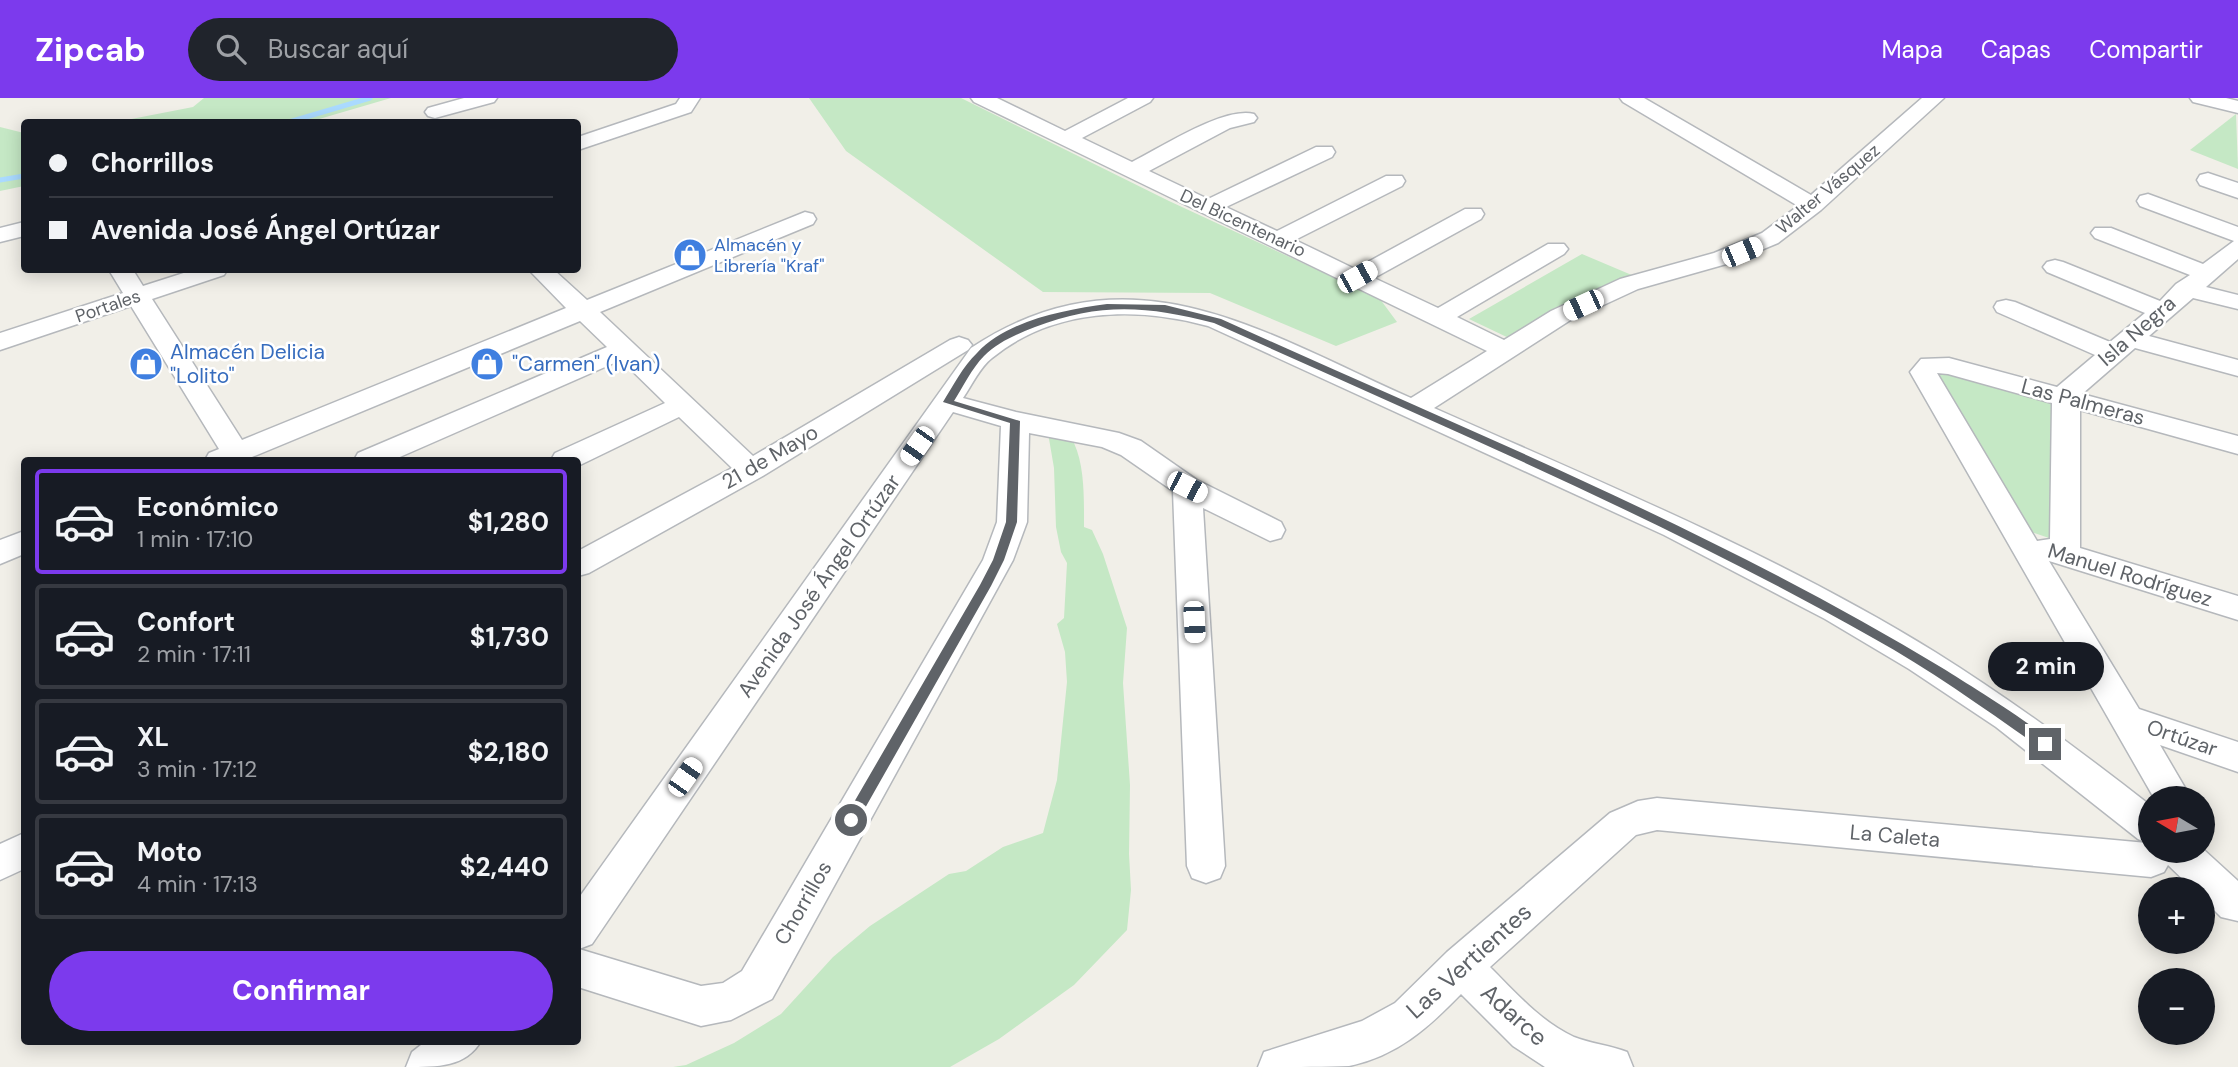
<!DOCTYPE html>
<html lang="es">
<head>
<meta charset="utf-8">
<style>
	:root { --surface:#171b24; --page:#20242c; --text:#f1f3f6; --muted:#9ea1a6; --line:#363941; --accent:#7c3aed }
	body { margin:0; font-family:"DM Sans",sans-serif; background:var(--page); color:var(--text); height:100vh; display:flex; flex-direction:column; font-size:26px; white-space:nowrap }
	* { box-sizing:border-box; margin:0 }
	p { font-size:23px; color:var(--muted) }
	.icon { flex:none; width:38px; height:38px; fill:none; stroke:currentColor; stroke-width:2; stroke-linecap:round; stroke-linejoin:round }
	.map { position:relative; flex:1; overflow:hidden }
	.panel { position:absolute; left:21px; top:359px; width:560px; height:588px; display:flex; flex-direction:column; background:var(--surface); border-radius:7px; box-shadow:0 4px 18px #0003 }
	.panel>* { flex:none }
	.top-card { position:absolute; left:21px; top:21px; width:560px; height:154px; border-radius:7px; box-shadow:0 4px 18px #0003; display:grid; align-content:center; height:154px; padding:0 28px; background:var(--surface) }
	.needle { width:46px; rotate:280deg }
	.tools { position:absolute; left:2138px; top:688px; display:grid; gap:14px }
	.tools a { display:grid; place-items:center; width:77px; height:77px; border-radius:50%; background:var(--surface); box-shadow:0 4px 18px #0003; font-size:35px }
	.end { position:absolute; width:32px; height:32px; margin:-16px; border:9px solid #5f6368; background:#fff; box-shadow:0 0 0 4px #fff }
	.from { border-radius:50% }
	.bubble { position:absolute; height:49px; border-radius:24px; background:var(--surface); box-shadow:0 4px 18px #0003; font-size:23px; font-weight:700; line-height:49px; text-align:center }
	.car { position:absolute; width:21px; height:42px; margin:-21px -10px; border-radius:9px; box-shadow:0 0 5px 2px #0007; background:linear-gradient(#fff 24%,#345 0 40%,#fff 0 76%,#345 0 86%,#fff 0) }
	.top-card b { display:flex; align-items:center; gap:24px; height:66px; font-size:26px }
	.top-card b+b { border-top:2px solid var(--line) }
	.top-card i { width:18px; height:18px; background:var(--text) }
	ul { padding:12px 0 0; list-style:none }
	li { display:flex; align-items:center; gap:21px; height:105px; margin:0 14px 10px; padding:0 14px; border:4px solid var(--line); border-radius:7px }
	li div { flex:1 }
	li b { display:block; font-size:26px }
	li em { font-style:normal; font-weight:700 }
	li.on { border-color:var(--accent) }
	li>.icon { width:63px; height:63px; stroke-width:1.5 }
	.primary-button { display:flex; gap:14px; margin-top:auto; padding:14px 28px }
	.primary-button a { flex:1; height:80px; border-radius:42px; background:var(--accent); color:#fff; font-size:28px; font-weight:700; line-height:80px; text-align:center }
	header { display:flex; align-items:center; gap:42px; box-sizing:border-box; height:98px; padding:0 35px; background:var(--accent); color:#fff }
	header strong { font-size:33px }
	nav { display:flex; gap:38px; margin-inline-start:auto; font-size:24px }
	.search { width:490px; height:63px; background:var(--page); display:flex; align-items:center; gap:18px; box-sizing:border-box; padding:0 24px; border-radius:38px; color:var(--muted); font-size:26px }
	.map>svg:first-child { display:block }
	.green { fill:#c5e8c5 }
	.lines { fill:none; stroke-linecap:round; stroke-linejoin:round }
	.stream { stroke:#aadaff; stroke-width:5 }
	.minor-casing { stroke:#b5b8bc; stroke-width:3 }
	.minor { fill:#fff; fill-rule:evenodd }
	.route { fill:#5f6368 }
	.labels { text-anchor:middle; stroke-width:5; stroke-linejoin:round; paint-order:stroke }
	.far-street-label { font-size:18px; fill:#5f6368; stroke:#fff }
	.far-shop-label { font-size:18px; fill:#366cbe; stroke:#fff; text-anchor:start }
	.street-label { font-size:21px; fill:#5f6368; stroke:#fff }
	.shop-label { font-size:21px; fill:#366cbe; stroke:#fff; text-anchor:start }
	.near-street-label { font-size:24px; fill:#5f6368; stroke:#fff }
</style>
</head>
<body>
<header>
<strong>Zipcab</strong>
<div class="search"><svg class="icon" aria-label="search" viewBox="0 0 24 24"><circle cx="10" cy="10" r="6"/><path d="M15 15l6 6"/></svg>Buscar aquí</div>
<nav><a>Mapa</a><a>Capas</a><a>Compartir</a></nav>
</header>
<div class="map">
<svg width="2238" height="969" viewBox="0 0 2238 969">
	<rect width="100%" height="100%" fill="#f1efe8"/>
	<g class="green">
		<path d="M 204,0 L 391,0 L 309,24 L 116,24 L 193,9 Z"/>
		<path d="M 809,0 L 961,0 L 1169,103 L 1380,201 L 1397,224 L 1336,248 L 1210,195 L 1043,194 L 846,53 Z"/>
		<path d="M 2236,16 L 2238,71 L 2190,52 Z"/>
		<path d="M 0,29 L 24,35 L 24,88 L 0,93 Z"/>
		<path d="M 1582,156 L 1634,178 L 1569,203 L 1513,242 L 1469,221 Z"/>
		<path d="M 1944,273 L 2060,304 L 2058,443 L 2028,433 L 1937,279 Z"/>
		<path d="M 1048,335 L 1074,345 C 1085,369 1084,402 1084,429 L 1092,432 L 1103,456 L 1127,530 L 1123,585 L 1130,687 L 1129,756 L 1131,792 L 1127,832 L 1074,887 L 999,941 L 950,969 L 673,969 L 686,967 L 734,945 L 781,916 L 833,859 L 870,828 L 949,776 L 966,773 L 1003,749 L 1043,735 L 1057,682 L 1067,584 L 1065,554 L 1057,526 L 1064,520 L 1067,465 L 1061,454 L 1056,429 L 1054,370 Z"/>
	</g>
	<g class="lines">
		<g class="stream">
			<path d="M 289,24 L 370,0"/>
			<path d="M 0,82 L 24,78"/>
		</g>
		<defs>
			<g id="minor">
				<path d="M 464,0 L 497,0 L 494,4 L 435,20 L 428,18 L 425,14 L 428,10 Z"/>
				<path d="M 680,0 L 700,0 L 691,14 L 578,52 L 578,39 L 676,6 Z"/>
				<path d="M 971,0 L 997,0 L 1065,33 L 1128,0 L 1153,0 L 1150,4 L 1082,40 L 1132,64 C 1160,50 1224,8 1254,16 L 1257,20 L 1254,24 L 1230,30 L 1149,73 L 1208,101 L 1316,49 L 1332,49 L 1335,54 L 1332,59 L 1226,109 L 1277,133 L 1386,78 L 1402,78 L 1405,83 L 1402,88 L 1295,142 L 1355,171 L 1465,111 L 1481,111 L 1484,116 L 1481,121 L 1374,180 L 1438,210 L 1548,146 L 1564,146 L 1568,151 L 1564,156 L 1457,219 L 1504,242 L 1551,213 L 1620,181 L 1714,155 L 1762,135 L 1798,108 L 1623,4 L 1620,0 L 1644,0 L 1811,97 L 1922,0 L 1944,0 L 1821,112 L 1778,145 L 1730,165 L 1638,191 L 1569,223 L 1434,310 C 1602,385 1778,457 1935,554 C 2010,601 2081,653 2151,708 L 2151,752 L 2203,751 L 2238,783 L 2238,823 L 2221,819 L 2203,801 L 2203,791 L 2193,791 L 2168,767 L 2164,774 L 2151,779 L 1657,732 L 1636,737 L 1490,869 C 1515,894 1541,924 1574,939 C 1591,946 1610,947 1627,954 L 1633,969 L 1545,969 L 1513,948 L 1461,896 C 1428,930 1397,958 1349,968 C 1325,969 1283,969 1258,969 L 1264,954 L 1362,923 L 1395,905 L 1447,854 L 1610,715 L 1638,703 L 1657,700 L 2147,745 L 2138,741 L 1996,629 L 1909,571 L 1825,521 L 1664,437 L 1208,228 C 1135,208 1053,210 992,260 C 980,269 972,287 963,300 L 1016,314 L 1119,335 L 1141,343 L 1197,382 L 1281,424 L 1285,432 L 1281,440 L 1270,443 L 1203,410 L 1225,768 L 1220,780 L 1206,785 L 1192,780 L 1187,768 L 1173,393 L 1121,357 L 1102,349 L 1029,335 L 1027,424 L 1013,462 L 772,901 L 731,922 L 701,928 L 578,889 L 578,801 L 971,250 C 1130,145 1260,233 1411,300 L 1487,253 L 974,4 ZM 953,314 L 1001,328 L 997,424 L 983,462 L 742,873 L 723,885 L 701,888 L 579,851 L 592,846 Z"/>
				<path d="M 2190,0 L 2226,0 L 2238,3 L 2238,15 L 2193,4 Z"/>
				<path d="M 2208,75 L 2238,85 L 2238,100 L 2200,87 L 2197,82 L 2200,77 Z"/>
				<path d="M 2148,96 L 2238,129 L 2238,161 L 2206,189 L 2238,197 L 2238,211 L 2193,200 L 2149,238 L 2238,262 L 2238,278 L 2135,250 L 2082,296 L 2238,338 L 2238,356 L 2080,312 L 2080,450 L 2238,498 L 2238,522 L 2049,463 L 2139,611 L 2238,644 L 2238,674 L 2160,647 L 2191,700 L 2154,700 L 1910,274 L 1921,261 L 1949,260 L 2057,289 L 2095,257 L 1997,214 L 1994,209 L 1997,204 L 2006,202 L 2015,204 L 2110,244 L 2145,215 L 2047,174 L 2043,169 L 2047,164 L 2055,162 L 2063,164 L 2160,203 L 2176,186 L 2190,177 L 2095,140 L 2091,135 L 2095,130 L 2111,130 L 2203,166 L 2234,143 L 2140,108 L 2137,103 L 2140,98 ZM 1937,275 L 1948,276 L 2052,305 L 2050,441 L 2037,443 Z"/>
				<path d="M 805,114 L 813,116 L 816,121 L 813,126 L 600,214 L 753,358 L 950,242 L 959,239 L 968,242 L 972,247 L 968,252 L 761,379 L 589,475 L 578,478 L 578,453 L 732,370 L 679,319 L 578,368 L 578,362 L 551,362 L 555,355 L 665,305 L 621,262 L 393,362 L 354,362 L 358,355 L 607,249 L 580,223 L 252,359 L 254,362 L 205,362 L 209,355 L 219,351 L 131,208 L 0,252 L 0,235 L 123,195 L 109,172 L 133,172 L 143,188 L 193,172 L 227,172 L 224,177 L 152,201 L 242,342 L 566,210 L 529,172 L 554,172 L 587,202 Z"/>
				<path d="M 24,124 L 24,138 L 0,144 L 0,130 Z"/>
				<path d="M 24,433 L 24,456 L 0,466 L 0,442 Z"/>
				<path d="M 24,735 L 24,771 L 0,782 L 0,746 Z"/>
				<path d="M 426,943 L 481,943 C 466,969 438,969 406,969 L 412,954 Z"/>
			</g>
		</defs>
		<use href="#minor" class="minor-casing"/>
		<use href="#minor" class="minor"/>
	</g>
	<path class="route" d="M 1107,206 L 1165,207 L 1221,221 C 1464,331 1715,432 1944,571 C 1964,584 2041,630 2052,646 L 2045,652 L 2041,650 C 1986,612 1931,572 1873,540 C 1661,420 1435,325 1214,225 C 1148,208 1100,204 1035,229 C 1017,236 998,244 984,258 C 972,270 963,289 954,303 L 1020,323 L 1017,424 L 1004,462 L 991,488 L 856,726 L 846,726 L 846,718 L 980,487 L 993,462 L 1006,424 L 1010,325 L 943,304 C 953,288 963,268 977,255 C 1008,222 1064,212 1107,206 Z"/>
	<defs>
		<symbol id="shop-disc" viewBox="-11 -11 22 22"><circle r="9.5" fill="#3f7fe0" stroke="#fff"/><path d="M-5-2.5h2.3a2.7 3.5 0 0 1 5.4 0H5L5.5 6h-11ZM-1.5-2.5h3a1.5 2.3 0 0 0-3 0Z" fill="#fff"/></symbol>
	</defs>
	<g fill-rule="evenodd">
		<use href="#shop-disc" x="671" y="138" width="38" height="38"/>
		<use href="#shop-disc" x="127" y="247" width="38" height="38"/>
		<use href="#shop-disc" x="468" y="247" width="38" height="38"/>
	</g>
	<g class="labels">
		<g class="far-street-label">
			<text transform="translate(1828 91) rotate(-40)" y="6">Walter Vásquez</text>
			<text transform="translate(1243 125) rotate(25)" y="6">Del Bicentenario</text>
			<text transform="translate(108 208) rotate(-19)" y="6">Portales</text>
		</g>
		<g class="far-shop-label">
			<text x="714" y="153">Almacén y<tspan x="714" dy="21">Librería "Kraf"</tspan></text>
		</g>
		<g class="street-label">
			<text transform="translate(2137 233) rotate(-41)" y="7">Isla Negra</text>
			<text transform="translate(2083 304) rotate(15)" y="7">Las Palmeras</text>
			<text transform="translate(770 359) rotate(-30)" y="7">21 de Mayo</text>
			<text transform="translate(2130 477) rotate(17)" y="7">Manuel Rodríguez</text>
			<text transform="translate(819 488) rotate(-55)" y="7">Avenida José Ángel Ortúzar</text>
			<text transform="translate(2182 640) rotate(19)" y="7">Ortúzar</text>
			<text transform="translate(1895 738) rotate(5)" y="7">La Caleta</text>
			<text transform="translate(803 805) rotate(-60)" y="7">Chorrillos</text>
		</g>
		<g class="shop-label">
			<text x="170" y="261">Almacén Delicia<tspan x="170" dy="24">"Lolito"</tspan></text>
			<text x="512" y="273">"Carmen" (Ivan)</text>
		</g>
		<g class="near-street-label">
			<text transform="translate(1469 863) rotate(-42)" y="8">Las Vertientes</text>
			<text transform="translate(1514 917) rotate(42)" y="8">Adarce</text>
		</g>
	</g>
</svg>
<div class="tools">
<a><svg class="needle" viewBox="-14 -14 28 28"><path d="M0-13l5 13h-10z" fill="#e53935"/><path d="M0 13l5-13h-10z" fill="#9ea1a6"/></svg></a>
<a>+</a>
<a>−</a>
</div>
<i class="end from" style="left:851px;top:722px"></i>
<i class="end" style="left:2045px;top:646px"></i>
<div class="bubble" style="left:1988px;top:544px;width:116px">2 min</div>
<i class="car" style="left:1742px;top:154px;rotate:67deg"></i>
<i class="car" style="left:1357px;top:179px;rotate:61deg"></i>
<i class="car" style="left:1583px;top:207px;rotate:245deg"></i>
<i class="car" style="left:917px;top:348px;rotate:215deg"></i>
<i class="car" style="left:1187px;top:389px;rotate:117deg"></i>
<i class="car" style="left:1194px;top:524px;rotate:177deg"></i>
<i class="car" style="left:685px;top:679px;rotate:35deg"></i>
<div class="top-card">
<b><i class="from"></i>Chorrillos</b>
<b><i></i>Avenida José Ángel Ortúzar</b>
</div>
<section class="panel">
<ul>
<li class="on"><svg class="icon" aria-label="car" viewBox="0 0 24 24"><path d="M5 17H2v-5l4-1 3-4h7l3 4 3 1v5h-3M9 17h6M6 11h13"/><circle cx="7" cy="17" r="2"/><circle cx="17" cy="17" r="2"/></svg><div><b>Económico</b><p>1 min · 17:10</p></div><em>$1,280</em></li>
<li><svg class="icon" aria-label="car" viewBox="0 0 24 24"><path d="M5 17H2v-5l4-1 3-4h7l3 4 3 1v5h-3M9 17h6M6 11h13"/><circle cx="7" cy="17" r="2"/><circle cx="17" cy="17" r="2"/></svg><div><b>Confort</b><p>2 min · 17:11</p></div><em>$1,730</em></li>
<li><svg class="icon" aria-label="car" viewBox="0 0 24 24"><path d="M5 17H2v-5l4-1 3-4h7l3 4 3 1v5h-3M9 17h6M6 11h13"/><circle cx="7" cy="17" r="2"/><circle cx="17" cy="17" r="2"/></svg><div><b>XL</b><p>3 min · 17:12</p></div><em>$2,180</em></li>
<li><svg class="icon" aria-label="car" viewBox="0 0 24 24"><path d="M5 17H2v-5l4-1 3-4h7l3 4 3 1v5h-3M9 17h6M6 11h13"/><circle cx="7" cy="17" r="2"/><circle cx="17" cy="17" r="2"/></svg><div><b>Moto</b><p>4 min · 17:13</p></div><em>$2,440</em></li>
</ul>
<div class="primary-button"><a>Confirmar</a></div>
</section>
</div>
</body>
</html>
